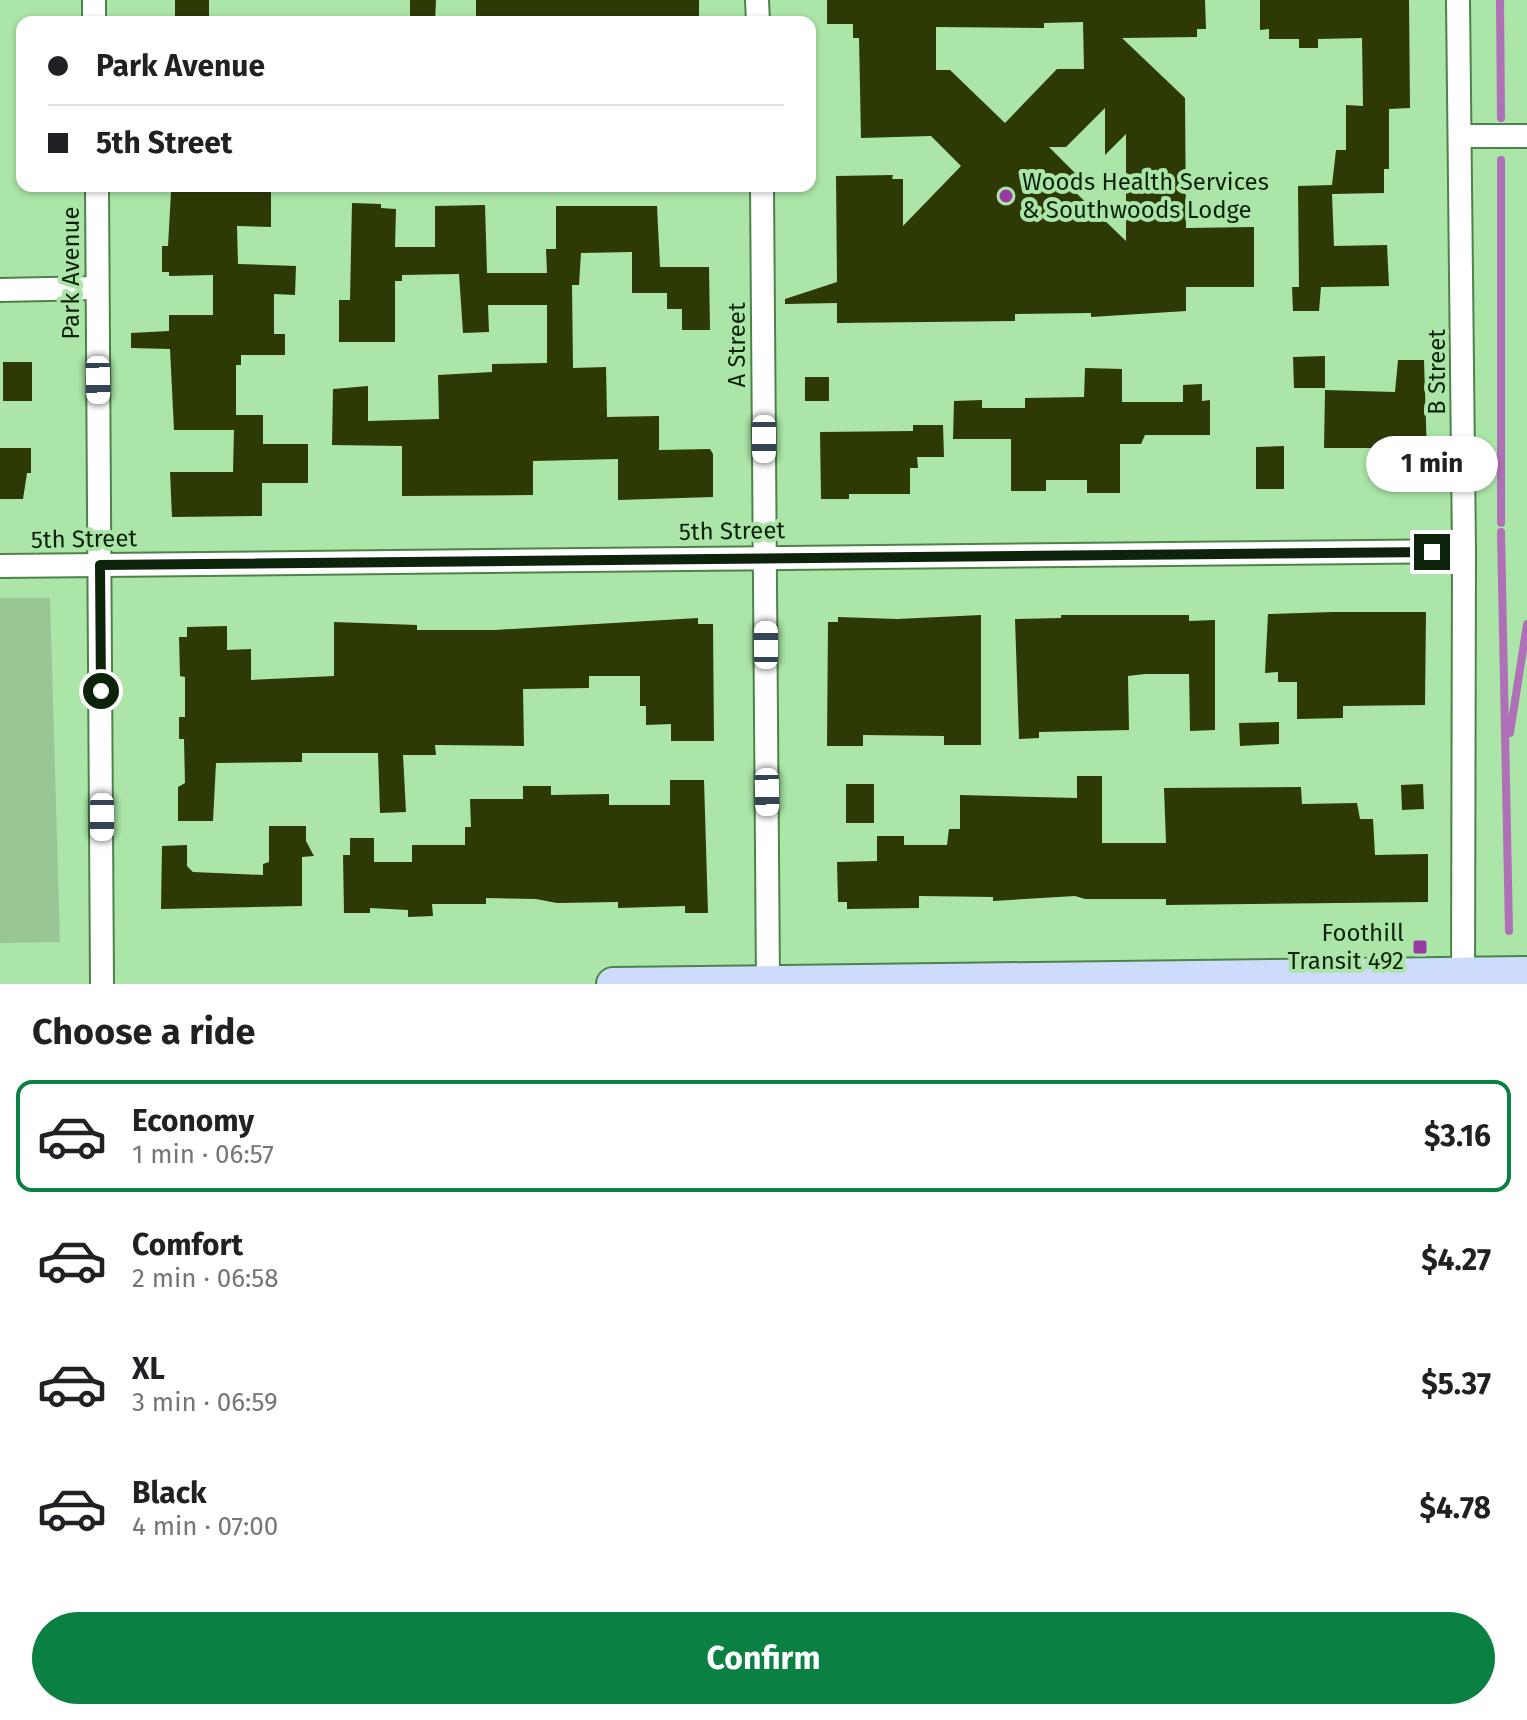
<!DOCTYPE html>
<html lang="en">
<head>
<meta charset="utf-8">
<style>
	:root { --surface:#fff; --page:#f6f6f6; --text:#202124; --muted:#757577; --line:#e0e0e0; --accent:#0b8043 }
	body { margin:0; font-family:"Fira Sans",sans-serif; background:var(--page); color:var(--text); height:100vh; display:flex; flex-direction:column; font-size:30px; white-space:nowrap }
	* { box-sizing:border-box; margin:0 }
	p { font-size:26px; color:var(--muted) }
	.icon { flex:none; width:44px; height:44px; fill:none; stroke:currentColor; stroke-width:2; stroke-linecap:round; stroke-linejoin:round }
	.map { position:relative; height:984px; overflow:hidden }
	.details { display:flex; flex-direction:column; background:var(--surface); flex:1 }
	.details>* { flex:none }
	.banner { position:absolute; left:16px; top:16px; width:800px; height:176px; border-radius:16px; box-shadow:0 2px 6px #0004; display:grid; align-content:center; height:176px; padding:0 32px; background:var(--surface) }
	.end { position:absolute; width:36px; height:36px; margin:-18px; border:10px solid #0d230c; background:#fff; box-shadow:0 0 0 4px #fff }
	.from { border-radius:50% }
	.bubble { position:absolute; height:56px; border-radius:28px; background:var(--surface); box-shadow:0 2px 6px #0004; font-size:26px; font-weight:700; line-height:56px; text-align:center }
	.car { position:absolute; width:24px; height:48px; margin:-24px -12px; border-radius:10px; box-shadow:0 0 6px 2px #0007; background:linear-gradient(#fff 24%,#345 0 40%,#fff 0 76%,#345 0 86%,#fff 0) }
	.banner b { display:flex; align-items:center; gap:28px; height:76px; font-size:30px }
	.banner b+b { border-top:2px solid var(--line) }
	.banner i { width:20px; height:20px; background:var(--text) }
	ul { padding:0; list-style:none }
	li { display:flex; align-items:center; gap:24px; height:112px; margin:0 16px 12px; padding:0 16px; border:4px solid transparent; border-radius:16px }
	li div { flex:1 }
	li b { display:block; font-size:30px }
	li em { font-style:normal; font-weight:700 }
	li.current { border-color:var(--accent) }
	li>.icon { width:72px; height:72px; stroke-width:1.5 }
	h2 { padding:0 32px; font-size:36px; line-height:96px }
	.cta { display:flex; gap:16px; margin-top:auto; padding:16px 32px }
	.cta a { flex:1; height:92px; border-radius:48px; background:var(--accent); color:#fff; font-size:32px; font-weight:700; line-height:92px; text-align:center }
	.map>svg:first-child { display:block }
	.green { fill:#98c795 }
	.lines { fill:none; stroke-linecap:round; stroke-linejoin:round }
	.stream { stroke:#af70b7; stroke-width:8 }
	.building { fill:#2d3a05; fill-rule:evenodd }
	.street-casing { stroke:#4d834a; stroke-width:26 }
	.secondary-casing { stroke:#4d834a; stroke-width:36 }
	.street { stroke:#fff; stroke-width:22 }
	.secondary { stroke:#cddcfc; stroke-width:32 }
	.route { stroke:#0d230c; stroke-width:10 }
	.poi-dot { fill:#973aa3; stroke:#abe5a7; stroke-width:3 }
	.labels { text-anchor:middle; stroke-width:8; stroke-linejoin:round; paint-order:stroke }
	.poi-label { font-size:24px; fill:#0d230c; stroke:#abe5a7; text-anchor:start }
	.street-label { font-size:24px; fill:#0d230c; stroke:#abe5a7 }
</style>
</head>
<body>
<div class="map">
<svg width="1527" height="984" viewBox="0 0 1527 984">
	<rect width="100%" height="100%" fill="#abe5a7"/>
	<path class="green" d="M 0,598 L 50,598 L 60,942 L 0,943 Z"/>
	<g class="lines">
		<g class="stream">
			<path d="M 1500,0 L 1501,118"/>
			<path d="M 1501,523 L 1501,160"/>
			<path d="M 1501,532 L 1509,931"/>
			<path d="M 1510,733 L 1527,624"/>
		</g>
	</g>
	<g class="building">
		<rect x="175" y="0" width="34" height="22"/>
		<path d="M 410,0 L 436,0 L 435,22 L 410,22 Z"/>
		<rect x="476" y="0" width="223" height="22"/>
		<path d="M 827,0 L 1205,0 L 1206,29 L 1197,29 L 1197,37 L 1122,38 L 1185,98 L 1186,228 L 1254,227 L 1254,287 L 1186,287 L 1186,311 L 1091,317 L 1091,313 L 1015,314 L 1015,321 L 837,323 L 837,303 L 785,304 L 785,299 L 837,282 L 836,176 L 893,175 L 892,179 L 903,179 L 903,226 L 961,166 L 931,136 L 861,138 L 859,38 L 853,38 L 853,24 L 827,24 ZM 1083,22 L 1084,69 L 1057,69 L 1005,123 L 950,70 L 936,70 L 936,27 L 1044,28 L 1044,23 ZM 1105,108 L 1105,155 L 1126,134 L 1126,241 L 1072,189 L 1081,179 L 1049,147 L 1066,147 Z"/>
		<path d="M 1260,0 L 1409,0 L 1410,108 L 1389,109 L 1389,169 L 1384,169 L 1384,193 L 1332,194 L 1334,246 L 1387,245 L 1389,286 L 1321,287 L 1319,311 L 1293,311 L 1292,287 L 1299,287 L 1298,186 L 1332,185 L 1336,150 L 1346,150 L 1346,105 L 1363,106 L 1362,38 L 1318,39 L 1318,48 L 1299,48 L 1299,39 L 1269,39 L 1269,29 L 1260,30 Z"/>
		<path d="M 248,188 L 271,188 L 271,227 L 237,226 L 238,264 L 296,266 L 295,295 L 274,294 L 274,334 L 285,334 L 285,355 L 241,355 L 241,365 L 236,365 L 236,415 L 263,415 L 263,444 L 308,444 L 308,483 L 262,483 L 262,516 L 172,517 L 170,472 L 233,472 L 234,430 L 174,430 L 170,349 L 131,348 L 131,333 L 169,331 L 169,315 L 213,315 L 213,275 L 169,276 L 169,272 L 162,272 L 162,246 L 168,246 L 171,192 L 248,191 Z"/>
		<path d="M 352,203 L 381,204 L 381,208 L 396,209 L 395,247 L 435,247 L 435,206 L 485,205 L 487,273 L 547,273 L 546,249 L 556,249 L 556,206 L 657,206 L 660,267 L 709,267 L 710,330 L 682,330 L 682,309 L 667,309 L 667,293 L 632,293 L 632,252 L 581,253 L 579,285 L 572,285 L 573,368 L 606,367 L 607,417 L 659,416 L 659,450 L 710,449 L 713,454 L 713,497 L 618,500 L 618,459 L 533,461 L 533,495 L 402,496 L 402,446 L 332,445 L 333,389 L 368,386 L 368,421 L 439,419 L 438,375 L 492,372 L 492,364 L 547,363 L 547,305 L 488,305 L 489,332 L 463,333 L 459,274 L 402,275 L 402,281 L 395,281 L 395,342 L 339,342 L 339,300 L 350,300 Z"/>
		<path d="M 1325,356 L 1325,388 L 1294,388 L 1293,357 Z"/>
		<path d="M 1398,360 L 1424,360 L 1428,487 L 1390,488 L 1390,448 L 1324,448 L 1325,390 L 1395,392 Z"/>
		<rect x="3" y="362" width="29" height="39"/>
		<path d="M 1085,368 L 1122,369 L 1122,402 L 1183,402 L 1183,385 L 1202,384 L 1202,401 L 1210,400 L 1210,435 L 1145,435 L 1141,444 L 1120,444 L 1120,493 L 1087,493 L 1087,480 L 1046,480 L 1046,491 L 1011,491 L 1011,439 L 953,439 L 954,401 L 982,400 L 982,408 L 1025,408 L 1025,398 L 1084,397 Z"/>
		<rect x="805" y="377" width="24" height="24"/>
		<path d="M 913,425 L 943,425 L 944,457 L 917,457 L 918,468 L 910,468 L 910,494 L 849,494 L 849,499 L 821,499 L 820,432 L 913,431 Z"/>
		<path d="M 1284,446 L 1284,489 L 1256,489 L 1256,447 Z"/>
		<path d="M 0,448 L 31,448 L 31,473 L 27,473 L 23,499 L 0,499 Z"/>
		<path d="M 1333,612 L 1426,612 L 1425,705 L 1343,706 L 1343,718 L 1297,719 L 1297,682 L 1278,682 L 1278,672 L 1265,673 L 1268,614 Z"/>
		<path d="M 981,615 L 981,745 L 944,745 L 944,736 L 863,735 L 863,746 L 827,746 L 828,622 L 838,622 L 838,617 L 897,619 Z"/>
		<path d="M 1061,615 L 1189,615 L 1189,621 L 1215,620 L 1215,730 L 1190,731 L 1189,674 L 1145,674 L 1128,676 L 1129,730 L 1039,732 L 1039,738 L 1019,739 L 1015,619 L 1061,618 Z"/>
		<path d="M 698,618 L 698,624 L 713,624 L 714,741 L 671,741 L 671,724 L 646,725 L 646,706 L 640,706 L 640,676 L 589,676 L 589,688 L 523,689 L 524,746 L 435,745 L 436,755 L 403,755 L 406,812 L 380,813 L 378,753 L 302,753 L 302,762 L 216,763 L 213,821 L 178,821 L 178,787 L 185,783 L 184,739 L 179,739 L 179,717 L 185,717 L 185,677 L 180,676 L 179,637 L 187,637 L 187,627 L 227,626 L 227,650 L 251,649 L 251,680 L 334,676 L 334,622 L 417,625 L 417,630 L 495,630 Z"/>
		<path d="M 1279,722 L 1279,744 L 1240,746 L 1239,723 Z"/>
		<path d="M 1077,776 L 1102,776 L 1102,843 L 1166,843 L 1164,788 L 1301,787 L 1302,804 L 1357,803 L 1360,819 L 1373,819 L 1375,855 L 1428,854 L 1428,902 L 1166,905 L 1166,899 L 1085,899 L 1075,896 L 993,901 L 993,897 L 919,896 L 919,908 L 847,909 L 847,902 L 838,902 L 837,862 L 877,861 L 877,836 L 904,836 L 904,845 L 947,845 L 949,829 L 960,829 L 960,795 L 1077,798 Z"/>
		<path d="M 670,780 L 704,780 L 708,913 L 685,913 L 685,906 L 618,908 L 618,902 L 557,903 L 536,899 L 486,898 L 486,904 L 432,904 L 433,916 L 408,917 L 408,910 L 370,908 L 370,913 L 344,913 L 343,855 L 350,855 L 350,838 L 374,838 L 374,862 L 412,862 L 412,845 L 465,845 L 465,827 L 471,827 L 470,799 L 523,799 L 523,786 L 551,786 L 551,795 L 609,794 L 609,805 L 670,805 Z"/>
		<rect x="846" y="784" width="28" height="39"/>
		<path d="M 1423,784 L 1424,809 L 1402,810 L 1401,785 Z"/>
		<path d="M 269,826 L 306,826 L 306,841 L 314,856 L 302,857 L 302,906 L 161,909 L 162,846 L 187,845 L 187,866 L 193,872 L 263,875 L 263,864 L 269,862 Z"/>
	</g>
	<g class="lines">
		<defs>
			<g id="street">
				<path d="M 94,0 L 94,22"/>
				<path d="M 757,0 L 758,22"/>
				<path d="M 1458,0 L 1464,551 L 1463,984"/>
				<path d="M 1461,136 L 1527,136"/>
				<path d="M 97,186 L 102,984"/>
				<path d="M 762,186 L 768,984"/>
				<path d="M 0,290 L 97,288"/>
				<path d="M 0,566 L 1464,551"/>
			</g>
			<path id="secondary" d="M 613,984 L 1527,973"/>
		</defs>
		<use href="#street" class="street-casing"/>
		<use href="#secondary" class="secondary-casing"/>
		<use href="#street" class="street"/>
		<use href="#secondary" class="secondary"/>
	</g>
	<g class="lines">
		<path class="route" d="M 101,691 L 100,565 L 1432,552"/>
	</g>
	<g class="poi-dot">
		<circle cx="1006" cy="196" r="8"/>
		<rect x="1412" y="939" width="16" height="16" rx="4"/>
	</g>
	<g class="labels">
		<g class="poi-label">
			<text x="1022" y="190">Woods Health Services<tspan x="1022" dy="28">&amp; Southwoods Lodge</tspan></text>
			<text x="1404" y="941" text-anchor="end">Foothill<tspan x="1404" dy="28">Transit 492</tspan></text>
		</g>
		<g class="street-label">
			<text transform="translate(71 273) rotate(-90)" y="8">Park Avenue</text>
			<text transform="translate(737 345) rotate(-90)" y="8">A Street</text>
			<text transform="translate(1437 372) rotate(-90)" y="8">B Street</text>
			<text transform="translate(732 531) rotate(-1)" y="8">5th Street</text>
			<text transform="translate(84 539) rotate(-1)" y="8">5th Street</text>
		</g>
	</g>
</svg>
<i class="end from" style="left:101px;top:691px"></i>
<i class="end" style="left:1432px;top:552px"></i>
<div class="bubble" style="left:1366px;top:436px;width:132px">1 min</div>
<i class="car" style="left:98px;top:380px;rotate:179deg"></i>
<i class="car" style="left:764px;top:439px;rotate:180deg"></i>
<i class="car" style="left:766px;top:645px;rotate:0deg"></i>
<i class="car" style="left:767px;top:792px;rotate:179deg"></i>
<i class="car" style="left:102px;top:817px;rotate:180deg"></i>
<div class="banner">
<b><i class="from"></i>Park Avenue</b>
<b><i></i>5th Street</b>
</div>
</div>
<section class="details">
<h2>Choose a ride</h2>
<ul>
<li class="current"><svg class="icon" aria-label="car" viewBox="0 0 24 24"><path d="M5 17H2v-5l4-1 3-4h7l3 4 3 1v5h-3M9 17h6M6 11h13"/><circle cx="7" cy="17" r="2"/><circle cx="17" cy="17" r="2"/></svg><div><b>Economy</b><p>1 min · 06:57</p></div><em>$3.16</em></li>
<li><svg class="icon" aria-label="car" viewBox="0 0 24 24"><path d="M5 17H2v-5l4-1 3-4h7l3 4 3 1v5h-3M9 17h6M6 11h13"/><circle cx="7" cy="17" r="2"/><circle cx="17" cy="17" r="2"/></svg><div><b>Comfort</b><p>2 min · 06:58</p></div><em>$4.27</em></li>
<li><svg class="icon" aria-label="car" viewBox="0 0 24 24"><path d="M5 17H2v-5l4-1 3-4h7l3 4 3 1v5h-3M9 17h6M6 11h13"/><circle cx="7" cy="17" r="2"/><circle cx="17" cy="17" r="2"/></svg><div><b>XL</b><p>3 min · 06:59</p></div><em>$5.37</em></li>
<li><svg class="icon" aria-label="car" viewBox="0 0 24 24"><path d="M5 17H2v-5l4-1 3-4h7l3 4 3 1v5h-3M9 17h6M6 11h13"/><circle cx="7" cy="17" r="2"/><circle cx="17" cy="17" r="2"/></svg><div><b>Black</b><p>4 min · 07:00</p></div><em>$4.78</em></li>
</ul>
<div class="cta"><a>Confirm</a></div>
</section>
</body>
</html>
